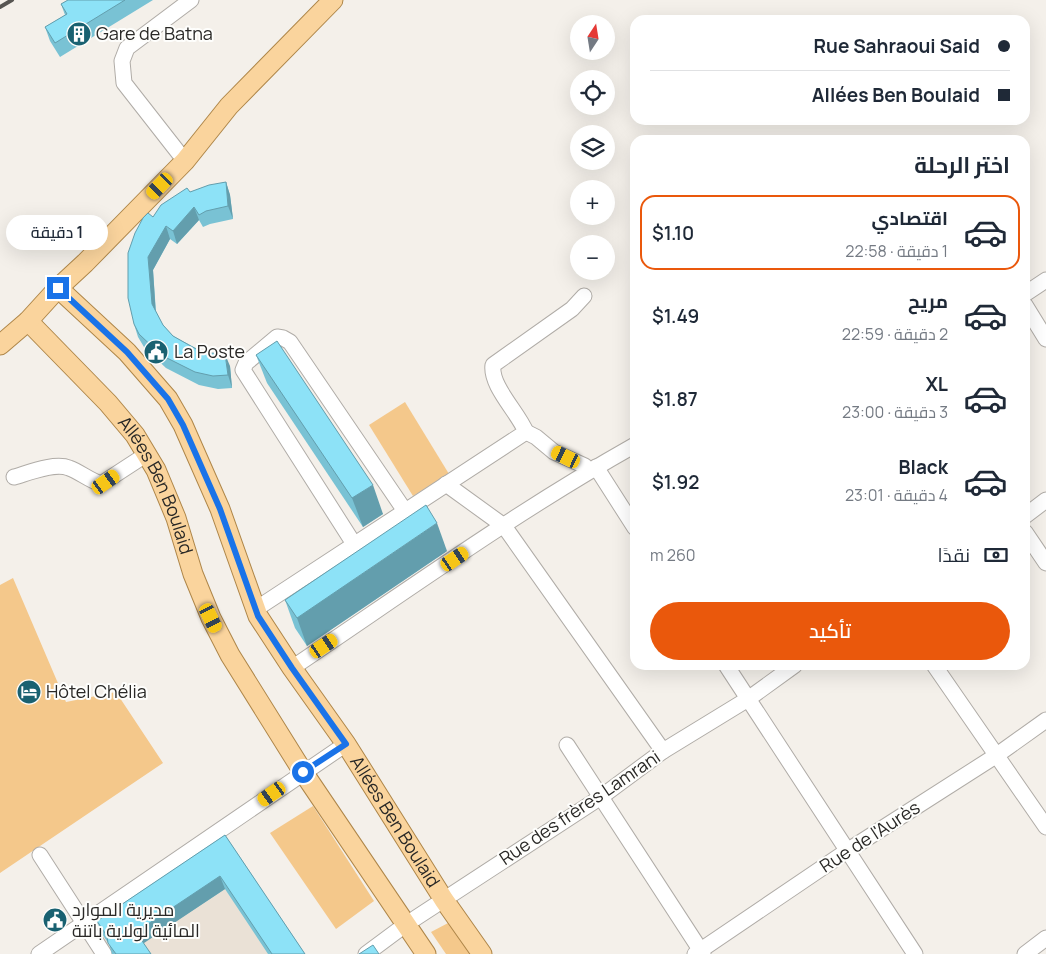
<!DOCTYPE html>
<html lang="ar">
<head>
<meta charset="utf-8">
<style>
	:root { --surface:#fff; --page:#f2f2f3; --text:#1f2937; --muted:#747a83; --line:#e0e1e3; --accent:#ea580c }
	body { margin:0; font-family:Manrope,Cairo,sans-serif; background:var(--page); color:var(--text); direction:rtl; height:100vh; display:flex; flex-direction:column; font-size:19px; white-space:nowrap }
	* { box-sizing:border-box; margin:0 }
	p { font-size:16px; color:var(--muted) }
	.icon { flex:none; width:28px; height:28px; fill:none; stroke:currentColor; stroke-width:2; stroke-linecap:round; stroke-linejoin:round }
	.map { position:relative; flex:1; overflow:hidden; direction:ltr }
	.details { position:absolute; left:630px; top:135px; width:400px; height:535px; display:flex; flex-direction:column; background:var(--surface); border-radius:15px; box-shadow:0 5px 20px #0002; direction:rtl }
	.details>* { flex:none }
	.banner { position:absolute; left:630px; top:15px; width:400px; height:110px; border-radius:15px; box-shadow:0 5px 20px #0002; direction:rtl; display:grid; align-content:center; height:110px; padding:0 20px; background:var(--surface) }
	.needle { width:32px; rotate:12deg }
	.controls { position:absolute; left:570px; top:15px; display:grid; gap:10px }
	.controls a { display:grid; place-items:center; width:45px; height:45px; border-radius:50%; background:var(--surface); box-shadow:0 5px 20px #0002; font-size:25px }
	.end { position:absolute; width:22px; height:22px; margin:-11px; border:6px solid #1a73e8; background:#fff; box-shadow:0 0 0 2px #fff }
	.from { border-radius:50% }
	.bubble { position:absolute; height:35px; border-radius:18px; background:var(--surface); box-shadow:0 5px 20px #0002; font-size:16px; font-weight:600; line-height:35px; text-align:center; direction:rtl }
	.car { position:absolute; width:15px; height:30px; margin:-15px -8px; border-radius:6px; box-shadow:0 0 4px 1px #0007; background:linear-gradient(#f5c518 24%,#345 0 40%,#f5c518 0 76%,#345 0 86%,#f5c518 0) }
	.banner b { display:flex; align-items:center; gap:18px; height:48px; font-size:19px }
	.banner b+b { border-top:1px solid var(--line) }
	.banner i { width:12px; height:12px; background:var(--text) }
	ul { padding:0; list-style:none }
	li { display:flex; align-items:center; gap:15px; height:75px; margin:0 10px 8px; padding:0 10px; border:2px solid transparent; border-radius:15px }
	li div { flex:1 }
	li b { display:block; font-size:19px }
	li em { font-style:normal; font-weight:600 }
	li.active { border-color:var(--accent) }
	li>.icon { width:45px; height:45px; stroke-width:1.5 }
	h2 { padding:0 20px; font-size:22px; line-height:60px }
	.pay { display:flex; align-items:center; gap:12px; height:55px; padding:0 20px; font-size:19px }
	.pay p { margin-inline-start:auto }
	.action { display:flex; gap:10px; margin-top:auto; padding:10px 20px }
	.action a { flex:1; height:58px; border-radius:30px; background:var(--accent); color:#fff; font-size:20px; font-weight:600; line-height:58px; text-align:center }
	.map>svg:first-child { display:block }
	.built { fill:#eae1d6 }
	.green { fill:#f4c88b }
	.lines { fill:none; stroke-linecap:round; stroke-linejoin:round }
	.minor-casing { stroke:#b0aca7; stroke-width:17 }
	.major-casing { stroke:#ae8649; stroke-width:21 }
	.minor { stroke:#fff; stroke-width:15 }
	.major { stroke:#fad49d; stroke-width:19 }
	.rail { stroke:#575552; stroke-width:4 }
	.wall { fill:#79c2d4 }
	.shaded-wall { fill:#639ead }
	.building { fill:#8de2f7; stroke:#639ead }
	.route { stroke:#1a73e8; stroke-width:6 }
	.labels { text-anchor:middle; stroke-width:4; stroke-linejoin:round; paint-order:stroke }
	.poi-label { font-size:18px; fill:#292826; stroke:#fefefc; text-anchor:start }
	.street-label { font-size:18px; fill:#292826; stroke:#fefefc }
</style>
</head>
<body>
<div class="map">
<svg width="1046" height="954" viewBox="0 0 1046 954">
	<rect width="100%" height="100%" fill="#f4f0ea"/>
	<path class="built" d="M 229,848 L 301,954 L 112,954 L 99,935 Z"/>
	<g class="green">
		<path d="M 405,402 L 449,474 L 413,496 L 369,425 Z"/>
		<path d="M 13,578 L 66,702 L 116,692 L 163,763 L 0,873 L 0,585 Z"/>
		<path d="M 313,806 L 374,901 L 336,929 L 270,833 Z"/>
		<path d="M 450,922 L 474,954 L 446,954 L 431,932 Z"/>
	</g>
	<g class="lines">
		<defs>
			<g id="minor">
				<path d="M 185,161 L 124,83 L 122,61 L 127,48 L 191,0"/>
				<path d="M 1025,294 L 1046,280"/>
				<path d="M 1025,305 L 1046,339"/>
				<path d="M 526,432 L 536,437 L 554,452 L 585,466"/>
				<path d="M 596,467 L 635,528"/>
				<path d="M 14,477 C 28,473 55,462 69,468 C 80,472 89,480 101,484 L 147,454"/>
				<path d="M 446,484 L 504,526 L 663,751"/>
				<path d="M 1025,516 L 1046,500"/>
				<path d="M 1025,532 L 1046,563"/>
				<path d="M 354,544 L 243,370 L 246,363 L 277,337 L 283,338 L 290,342 L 405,511"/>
				<path d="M 256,609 L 526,432 C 518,412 490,386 493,365 L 572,309 L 584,296"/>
				<path d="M 726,665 L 915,954"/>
				<path d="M 934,665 L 1046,827"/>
				<path d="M 292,668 C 405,592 516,512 635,445"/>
				<path d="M 567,745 L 703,954"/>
				<path d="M 40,855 L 104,954"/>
				<path d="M 39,954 L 346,744"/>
				<path d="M 366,954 L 405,925 L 601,797 L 663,751 L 748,699 L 795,665"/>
				<path d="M 695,954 L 847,851 L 997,755 L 1046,720"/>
				<path d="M 1025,954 L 1046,938"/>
			</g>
			<g id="major">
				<path id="s1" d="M 58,288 L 127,352 L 168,399 L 183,425 L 220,509 L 258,616 L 292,668 L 346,744 L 444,900 L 482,954"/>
				<path id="s2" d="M 28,321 L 108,403 L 135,435 L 156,470 L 176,518 L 193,574 L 211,618 L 230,655 L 303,772 L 426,954"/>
				<path d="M 0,345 L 28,321 L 58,288 L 85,263 L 185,161 L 229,106 L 333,0"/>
			</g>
		</defs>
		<use href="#minor" class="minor-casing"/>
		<use href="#major" class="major-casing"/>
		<use href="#minor" class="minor"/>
		<use href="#major" class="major"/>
		<path class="rail" d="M 0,7 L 12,0"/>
	</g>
	<g class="wall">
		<path d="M 68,0 L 153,0 L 60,57 L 50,41 L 45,27 L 65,15 L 61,4 Z"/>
		<path d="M 226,182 L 230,195 L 233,219 L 210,224 L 203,227 L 199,220 L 177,244 L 170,239 L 153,270 L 156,312 L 163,325 L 173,336 L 230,366 L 232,388 L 218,389 L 199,385 L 166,368 L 144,347 L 138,337 L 134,324 L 153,217 L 190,192 Z"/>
		<path d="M 256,355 L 383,514 L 363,527 L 267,383 Z"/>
		<path d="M 447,551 L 307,646 L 295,628 L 285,600 Z"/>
		<path d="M 225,835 L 305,954 L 268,954 L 225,889 L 143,943 L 151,954 L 112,954 L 109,944 L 102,934 L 97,921 Z"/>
	</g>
	<g class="shaded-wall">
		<path d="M 226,182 L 230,195 L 233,219 L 228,206 Z"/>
		<path d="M 194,207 L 199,220 L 177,244 L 173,231 Z"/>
		<path d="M 166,226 L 170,239 L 153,270 L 156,317 L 152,304 L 148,257 Z"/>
		<path d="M 225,354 L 230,366 L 232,388 L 228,375 Z"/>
		<path d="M 373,485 L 383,514 L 363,527 L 352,498 Z"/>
		<path d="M 437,523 L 447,551 L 307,646 L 297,618 Z"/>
		<path d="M 220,876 L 225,889 L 141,945 L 136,932 Z"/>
	</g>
	<g class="building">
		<path d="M 68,0 L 125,0 L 55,43 L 45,27 L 67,14 L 61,4 Z"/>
		<path d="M 226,182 L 228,206 L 206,211 L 199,215 L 194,207 L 173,231 L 166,226 L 148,257 L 152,304 L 163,325 L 173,336 L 196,349 L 211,353 L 225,354 L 228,375 L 213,376 L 195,372 L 161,355 L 139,334 L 134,324 L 128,298 L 128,253 L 135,233 L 143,218 L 148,213 L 153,217 L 161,205 L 187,188 L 190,192 L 209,185 Z"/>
		<path d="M 277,341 L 373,485 L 352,498 L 256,355 Z"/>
		<path d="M 426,505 L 437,523 L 297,618 L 285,600 Z"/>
		<path d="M 225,835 L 305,954 L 272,954 L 220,876 L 136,932 L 151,954 L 116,954 L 108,943 L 107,936 L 97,921 Z"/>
		<path d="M 373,945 L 379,954 L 359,954 Z"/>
	</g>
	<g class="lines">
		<path class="route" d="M 58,288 L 127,352 L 168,399 L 183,425 L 220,509 L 258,616 L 292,668 L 346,744 L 303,772"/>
	</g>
	<defs>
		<symbol id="building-disc" viewBox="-11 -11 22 22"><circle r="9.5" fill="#196171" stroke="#fefefc"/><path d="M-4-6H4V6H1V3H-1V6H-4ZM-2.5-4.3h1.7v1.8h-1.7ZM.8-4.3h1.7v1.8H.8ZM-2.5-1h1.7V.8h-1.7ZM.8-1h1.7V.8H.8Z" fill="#fff"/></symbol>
		<symbol id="civic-disc" viewBox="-11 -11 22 22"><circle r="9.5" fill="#196171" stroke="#fefefc"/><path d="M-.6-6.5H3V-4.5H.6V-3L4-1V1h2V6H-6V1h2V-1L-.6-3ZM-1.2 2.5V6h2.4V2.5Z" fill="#fff"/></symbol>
		<symbol id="hotel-disc" viewBox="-11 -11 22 22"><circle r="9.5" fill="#196171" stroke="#fefefc"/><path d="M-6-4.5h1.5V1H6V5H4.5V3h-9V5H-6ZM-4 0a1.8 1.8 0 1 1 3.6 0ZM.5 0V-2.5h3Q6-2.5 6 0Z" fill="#fff"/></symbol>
	</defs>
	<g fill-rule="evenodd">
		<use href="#building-disc" x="65" y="20" width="28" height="28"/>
		<use href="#civic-disc" x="142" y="338" width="28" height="28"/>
		<use href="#hotel-disc" x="15" y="678" width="28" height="28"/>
		<use href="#civic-disc" x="41" y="906" width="28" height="28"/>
	</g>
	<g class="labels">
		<g class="poi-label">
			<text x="96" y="40">Gare de Batna</text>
			<text x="174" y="358">La Poste</text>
			<text x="46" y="698">Hôtel Chélia</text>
			<text x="72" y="916">مديرية الموارد<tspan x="72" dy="21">المائية لولاية باتنة</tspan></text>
		</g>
		<g class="street-label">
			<text dy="6" stroke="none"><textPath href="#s2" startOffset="211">Allées Ben Boulaid</textPath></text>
			<text transform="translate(580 808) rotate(-34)" y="6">Rue des frères Lamrani</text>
			<text dy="6" stroke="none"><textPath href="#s1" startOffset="639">Allées Ben Boulaid</textPath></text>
			<text transform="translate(870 837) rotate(-33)" y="6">Rue de l'Aurès</text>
		</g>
	</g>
</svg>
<div class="controls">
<a><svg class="needle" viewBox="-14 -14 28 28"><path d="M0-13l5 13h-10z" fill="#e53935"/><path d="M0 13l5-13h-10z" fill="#747a83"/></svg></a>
<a><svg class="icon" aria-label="locate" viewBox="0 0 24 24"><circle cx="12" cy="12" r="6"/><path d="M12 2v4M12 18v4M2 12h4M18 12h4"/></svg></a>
<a><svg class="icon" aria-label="layers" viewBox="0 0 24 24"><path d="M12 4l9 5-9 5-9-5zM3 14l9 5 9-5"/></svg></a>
<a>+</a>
<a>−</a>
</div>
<i class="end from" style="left:303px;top:772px"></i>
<i class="end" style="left:58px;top:288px"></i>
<div class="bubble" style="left:6px;top:215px;width:102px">1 دقيقة</div>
<i class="car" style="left:160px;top:186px;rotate:224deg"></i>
<i class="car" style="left:566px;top:457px;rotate:296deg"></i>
<i class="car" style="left:106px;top:482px;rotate:55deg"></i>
<i class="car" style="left:455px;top:559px;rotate:56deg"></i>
<i class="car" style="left:211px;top:618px;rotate:154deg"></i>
<i class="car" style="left:324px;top:646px;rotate:56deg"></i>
<i class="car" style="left:272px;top:794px;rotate:235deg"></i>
<div class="banner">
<b><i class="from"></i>Rue Sahraoui Said</b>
<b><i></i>Allées Ben Boulaid</b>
</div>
<section class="details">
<h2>اختر الرحلة</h2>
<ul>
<li class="active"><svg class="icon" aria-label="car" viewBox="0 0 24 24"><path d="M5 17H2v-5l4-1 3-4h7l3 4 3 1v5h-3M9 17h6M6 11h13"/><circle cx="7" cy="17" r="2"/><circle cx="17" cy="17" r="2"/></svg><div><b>اقتصادي</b><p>1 دقيقة · 22:58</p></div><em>$1.10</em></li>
<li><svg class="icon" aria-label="car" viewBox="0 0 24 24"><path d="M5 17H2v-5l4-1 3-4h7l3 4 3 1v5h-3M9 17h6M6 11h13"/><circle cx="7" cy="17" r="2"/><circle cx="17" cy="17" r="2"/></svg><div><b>مريح</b><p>2 دقيقة · 22:59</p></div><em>$1.49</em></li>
<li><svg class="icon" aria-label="car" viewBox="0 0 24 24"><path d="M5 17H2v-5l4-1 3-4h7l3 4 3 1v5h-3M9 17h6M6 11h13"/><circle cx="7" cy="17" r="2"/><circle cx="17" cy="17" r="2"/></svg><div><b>XL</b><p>3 دقيقة · 23:00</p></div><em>$1.87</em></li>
<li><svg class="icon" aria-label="car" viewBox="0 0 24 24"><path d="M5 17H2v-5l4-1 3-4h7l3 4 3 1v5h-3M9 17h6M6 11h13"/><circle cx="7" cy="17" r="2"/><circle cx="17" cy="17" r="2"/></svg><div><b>Black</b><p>4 دقيقة · 23:01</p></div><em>$1.92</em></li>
</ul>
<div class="pay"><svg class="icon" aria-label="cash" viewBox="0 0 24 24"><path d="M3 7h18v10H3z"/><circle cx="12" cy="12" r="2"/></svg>نقدًا<p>260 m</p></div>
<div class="action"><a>تأكيد</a></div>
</section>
</div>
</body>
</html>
